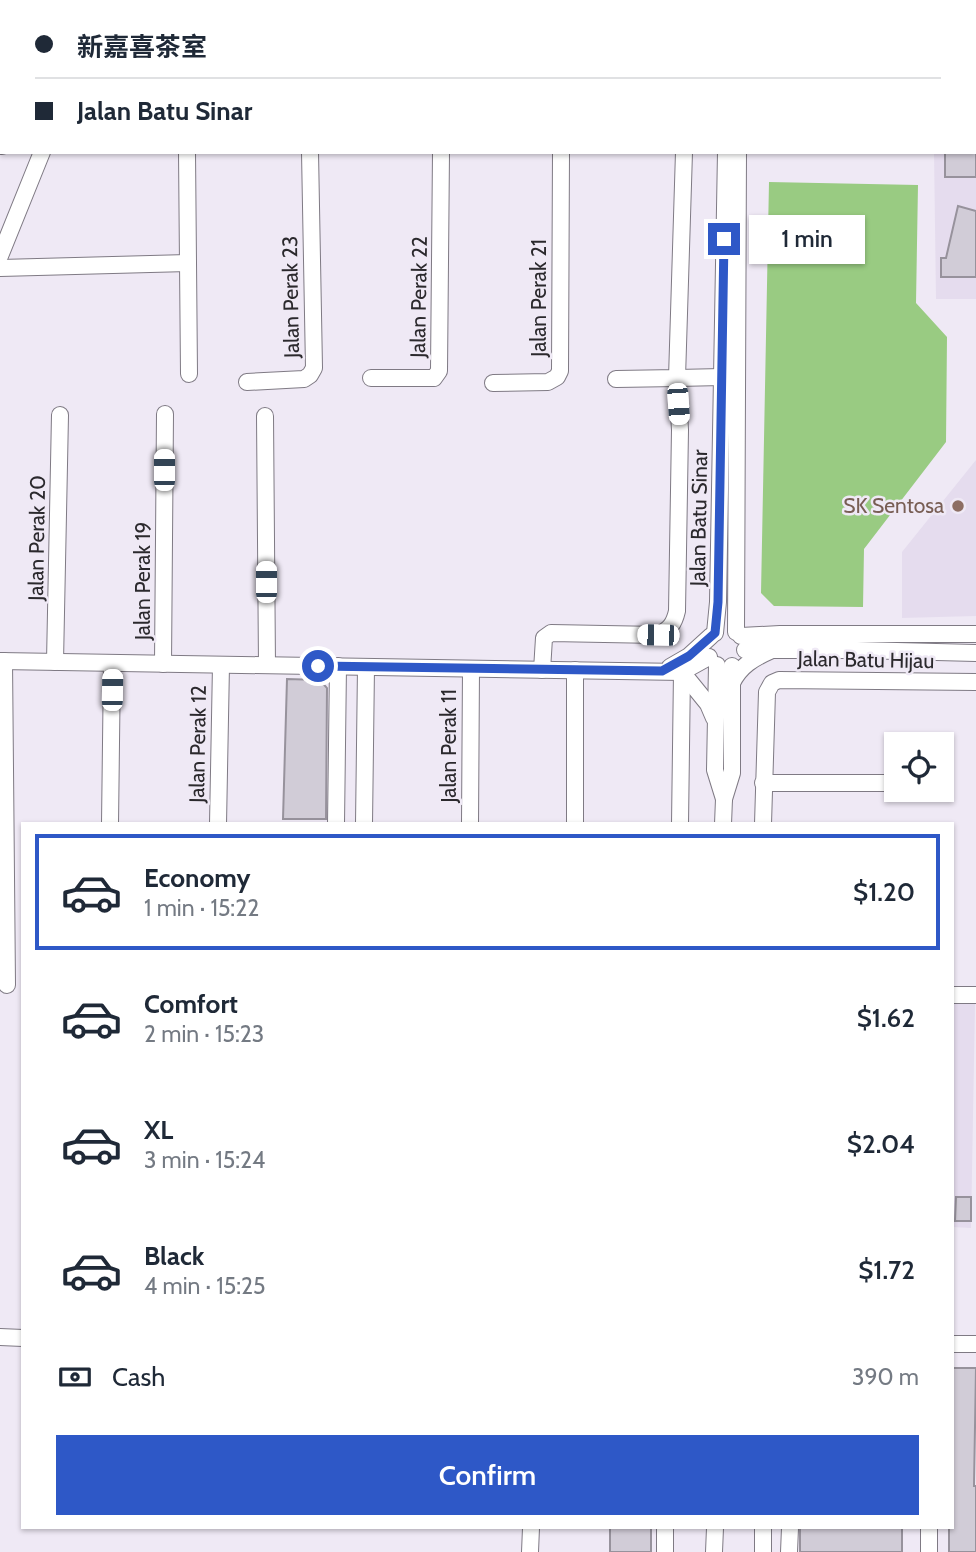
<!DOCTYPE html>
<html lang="en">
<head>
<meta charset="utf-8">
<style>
	:root { --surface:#fff; --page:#f6f6f7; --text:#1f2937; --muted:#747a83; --line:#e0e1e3; --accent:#2e58c7 }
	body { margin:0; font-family:Cabin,"Noto Sans SC",sans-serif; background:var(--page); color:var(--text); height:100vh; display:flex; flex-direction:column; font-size:26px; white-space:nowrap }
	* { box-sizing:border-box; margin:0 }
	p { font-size:23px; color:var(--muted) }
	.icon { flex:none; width:38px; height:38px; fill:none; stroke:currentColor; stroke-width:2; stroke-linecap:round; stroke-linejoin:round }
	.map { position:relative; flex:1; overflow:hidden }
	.details { position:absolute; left:21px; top:822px; width:933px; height:707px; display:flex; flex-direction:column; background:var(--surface); border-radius:0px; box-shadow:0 2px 5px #0004 }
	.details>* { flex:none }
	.banner { position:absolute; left:0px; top:0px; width:976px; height:154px; box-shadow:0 2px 5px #0004; display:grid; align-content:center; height:154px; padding:0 35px; background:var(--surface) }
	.buttons { position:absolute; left:884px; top:732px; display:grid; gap:14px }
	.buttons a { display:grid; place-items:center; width:70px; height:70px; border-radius:0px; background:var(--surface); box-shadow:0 2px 5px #0004; font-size:35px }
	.end { position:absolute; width:32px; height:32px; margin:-16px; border:9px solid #2e58c7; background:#fff; box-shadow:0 0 0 4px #fff }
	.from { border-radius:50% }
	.bubble { position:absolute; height:49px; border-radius:0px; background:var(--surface); box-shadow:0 2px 5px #0004; font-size:23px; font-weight:600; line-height:49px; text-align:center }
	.car { position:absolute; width:21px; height:42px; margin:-21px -10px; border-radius:9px; box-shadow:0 0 5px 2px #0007; background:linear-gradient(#fff 24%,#345 0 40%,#fff 0 76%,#345 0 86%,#fff 0) }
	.banner b { display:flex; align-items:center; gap:24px; height:66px; font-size:26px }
	.banner b+b { border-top:2px solid var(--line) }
	.banner i { width:18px; height:18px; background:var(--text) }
	ul { padding:12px 0 0; list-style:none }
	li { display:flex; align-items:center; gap:21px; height:116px; margin:0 14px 10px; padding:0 21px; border:4px solid transparent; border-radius:0px }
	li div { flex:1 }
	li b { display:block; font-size:26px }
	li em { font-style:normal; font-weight:600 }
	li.active { border-color:var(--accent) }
	li>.icon { width:63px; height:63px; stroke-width:1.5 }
	.pay { display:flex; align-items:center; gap:18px; height:77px; padding:0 35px; font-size:26px }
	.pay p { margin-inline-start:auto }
	.primary-button { display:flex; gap:14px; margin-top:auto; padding:14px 35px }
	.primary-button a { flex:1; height:80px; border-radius:0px; background:var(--accent); color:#fff; font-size:28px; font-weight:600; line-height:80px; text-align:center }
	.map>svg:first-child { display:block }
	.built { fill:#e5dcee }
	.green { fill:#99cb82 }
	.building { fill:#d1ccd7; stroke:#97929c; stroke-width:2 }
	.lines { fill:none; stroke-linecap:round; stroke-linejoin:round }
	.minor-casing { stroke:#7f7a84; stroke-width:18 }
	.minor { stroke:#fff; stroke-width:16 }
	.route { stroke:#2e58c7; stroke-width:9 }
	.education-dot { fill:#8d6e63; stroke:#efe9f5; stroke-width:2.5 }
	.labels { text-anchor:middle; stroke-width:5; stroke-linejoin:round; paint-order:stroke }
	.street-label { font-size:21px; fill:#2b292d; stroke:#efe9f5 }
	.education-label { font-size:21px; fill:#785e54; stroke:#efe9f5; text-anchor:end }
</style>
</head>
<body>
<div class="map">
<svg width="976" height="1552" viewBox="0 0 976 1552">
	<rect width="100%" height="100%" fill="#efe9f5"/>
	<g class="built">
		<path d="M 975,59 L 976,59 L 976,299 L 936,299 L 934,152 L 975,152 Z"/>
		<path d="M 976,452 L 976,616 L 902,618 L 902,552 L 976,460 Z"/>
		<path d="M 952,1004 L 975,1004 L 971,1228 L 952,1227 Z"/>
	</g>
	<path class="green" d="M 769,182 L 918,185 L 916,303 L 947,337 L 946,442 L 864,549 L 863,607 L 774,606 L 761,593 Z"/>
	<g class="building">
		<rect x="945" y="152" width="31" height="25"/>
		<path d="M 958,206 L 976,211 L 976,277 L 941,277 L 941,258 L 946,258 Z"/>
		<path d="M 287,679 L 320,680 L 327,688 L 326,819 L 283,819 Z"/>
		<path d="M 956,1197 L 971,1197 L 971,1221 L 955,1221 Z"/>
		<path d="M 952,1368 L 976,1368 L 974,1486 L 976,1486 L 976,1552 L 949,1552 L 949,1528 L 952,1528 Z"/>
		<rect x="610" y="1528" width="41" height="24"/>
		<rect x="800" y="1528" width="102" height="24"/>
	</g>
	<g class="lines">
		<defs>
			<g id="minor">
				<path d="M 35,0 L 35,2"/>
				<path d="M 166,2 L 166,0"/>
				<path d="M 273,2 L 671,2 L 675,0"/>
				<path d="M 739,2 L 739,0"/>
				<path d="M 0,146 L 2,146"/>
				<path d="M 187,152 L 189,374"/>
				<path d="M 0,256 L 42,152"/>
				<path d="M 0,268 L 188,263"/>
				<path d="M 371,378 L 434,378 L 439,371 L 441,152"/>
				<path d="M 616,379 L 677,378 L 684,152"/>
				<path d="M 247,382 L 304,379 L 310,375 L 314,368 L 310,152"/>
				<path d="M 493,383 L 548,382 L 557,377 L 560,371 L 561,152"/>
				<path d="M 265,416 L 267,665"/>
				<path d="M 736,632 L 738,152"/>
				<path d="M 715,633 L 718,602 L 726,152"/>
				<path d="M 741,636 L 780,634 L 976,634"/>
				<path d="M 745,650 L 857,650 L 976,653"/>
				<path d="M 0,661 L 682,672 L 709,657"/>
				<path d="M 4,661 L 7,985"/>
				<path d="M 55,662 L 60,415"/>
				<path d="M 163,664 L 165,414"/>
				<path d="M 717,665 L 715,770 L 724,799"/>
				<path d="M 670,667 L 689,656 L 711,636"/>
				<path d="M 542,670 L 544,638 L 551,633 L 658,635 C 670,629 674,624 677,611 L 680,430 L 677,378 L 722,377"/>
				<path d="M 682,672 L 708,704 L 714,718"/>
				<path d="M 732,683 C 740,666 754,658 770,651"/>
				<path d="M 763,783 L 896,783"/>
				<path d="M 110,824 L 112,663"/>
				<path d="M 218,824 L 221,665"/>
				<path d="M 336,824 L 338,666"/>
				<path d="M 364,824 L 366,667"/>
				<path d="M 470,824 L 471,669"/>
				<path d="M 575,824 L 575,670"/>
				<path d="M 680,824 L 682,672"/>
				<path d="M 723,824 L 724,799 L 732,773 L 732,666"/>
				<path d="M 763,824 L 767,692 L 772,683 L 779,680 L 976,682"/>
				<path d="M 952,995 L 976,995"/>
				<path d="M 0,1337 L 23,1338"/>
				<path d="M 952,1344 L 976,1344"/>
				<path d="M 665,1528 L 665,1552"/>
				<path d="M 929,1528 L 929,1552"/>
				<path d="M 530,1552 L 531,1528"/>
				<path d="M 714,1552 L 715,1528"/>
				<path d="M 763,1552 L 763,1528"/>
				<path d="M 789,1552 L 790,1528"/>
			</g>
		</defs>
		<use href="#minor" class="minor-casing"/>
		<use href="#minor" class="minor"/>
	</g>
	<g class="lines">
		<path class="route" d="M 318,666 L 662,671 L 689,656 L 715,633 L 718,602 L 724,239"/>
	</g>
	<circle class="education-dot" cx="958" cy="506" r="7"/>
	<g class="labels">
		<g class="street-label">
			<text transform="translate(291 297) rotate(-91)" y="7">Jalan Perak 23</text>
			<text transform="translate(419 297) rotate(-89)" y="7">Jalan Perak 22</text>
			<text transform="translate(539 298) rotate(-90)" y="7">Jalan Perak 21</text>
			<text transform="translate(699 518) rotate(-89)" y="7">Jalan Batu Sinar</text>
			<text transform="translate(37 538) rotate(-89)" y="7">Jalan Perak 20</text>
			<text transform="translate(143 581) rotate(-90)" y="7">Jalan Perak 19</text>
			<text transform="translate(866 660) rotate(1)" y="7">Jalan Batu Hijau</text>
			<text transform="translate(198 744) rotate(-89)" y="7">Jalan Perak 12</text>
			<text transform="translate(449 746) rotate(-90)" y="7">Jalan Perak 11</text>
		</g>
		<g class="education-label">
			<text x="944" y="513">SK Sentosa</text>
		</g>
	</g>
</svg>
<div class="buttons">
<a><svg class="icon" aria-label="locate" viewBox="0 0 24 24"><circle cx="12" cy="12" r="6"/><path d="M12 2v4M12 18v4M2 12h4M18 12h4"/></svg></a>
</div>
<i class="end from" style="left:318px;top:666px"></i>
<i class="end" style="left:724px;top:239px"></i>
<div class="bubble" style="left:749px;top:215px;width:116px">1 min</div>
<i class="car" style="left:678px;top:404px;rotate:176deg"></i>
<i class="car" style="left:164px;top:470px;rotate:0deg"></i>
<i class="car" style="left:266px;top:582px;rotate:0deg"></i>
<i class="car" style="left:658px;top:635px;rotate:271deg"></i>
<i class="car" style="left:112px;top:690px;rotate:1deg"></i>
<div class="banner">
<b><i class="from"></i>新嘉喜茶室</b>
<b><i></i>Jalan Batu Sinar</b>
</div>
<section class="details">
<ul>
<li class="active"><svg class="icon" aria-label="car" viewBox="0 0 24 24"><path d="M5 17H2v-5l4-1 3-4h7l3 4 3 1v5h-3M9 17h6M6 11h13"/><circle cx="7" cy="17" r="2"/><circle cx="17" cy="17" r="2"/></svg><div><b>Economy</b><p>1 min · 15:22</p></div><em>$1.20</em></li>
<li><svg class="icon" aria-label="car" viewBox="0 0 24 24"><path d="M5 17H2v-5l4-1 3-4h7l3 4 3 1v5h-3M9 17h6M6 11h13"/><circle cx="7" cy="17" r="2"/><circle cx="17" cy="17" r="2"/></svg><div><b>Comfort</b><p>2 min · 15:23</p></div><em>$1.62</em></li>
<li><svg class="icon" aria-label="car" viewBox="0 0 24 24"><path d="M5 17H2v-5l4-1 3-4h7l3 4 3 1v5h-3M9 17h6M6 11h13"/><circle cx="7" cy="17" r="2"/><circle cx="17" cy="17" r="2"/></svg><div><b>XL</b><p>3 min · 15:24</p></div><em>$2.04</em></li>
<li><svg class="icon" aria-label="car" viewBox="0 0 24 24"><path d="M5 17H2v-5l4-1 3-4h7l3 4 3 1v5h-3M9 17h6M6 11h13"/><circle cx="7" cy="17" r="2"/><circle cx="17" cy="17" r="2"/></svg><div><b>Black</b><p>4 min · 15:25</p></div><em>$1.72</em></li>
</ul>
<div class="pay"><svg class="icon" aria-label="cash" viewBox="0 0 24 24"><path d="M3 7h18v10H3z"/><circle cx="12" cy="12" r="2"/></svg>Cash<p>390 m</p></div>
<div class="primary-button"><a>Confirm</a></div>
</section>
</div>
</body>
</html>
